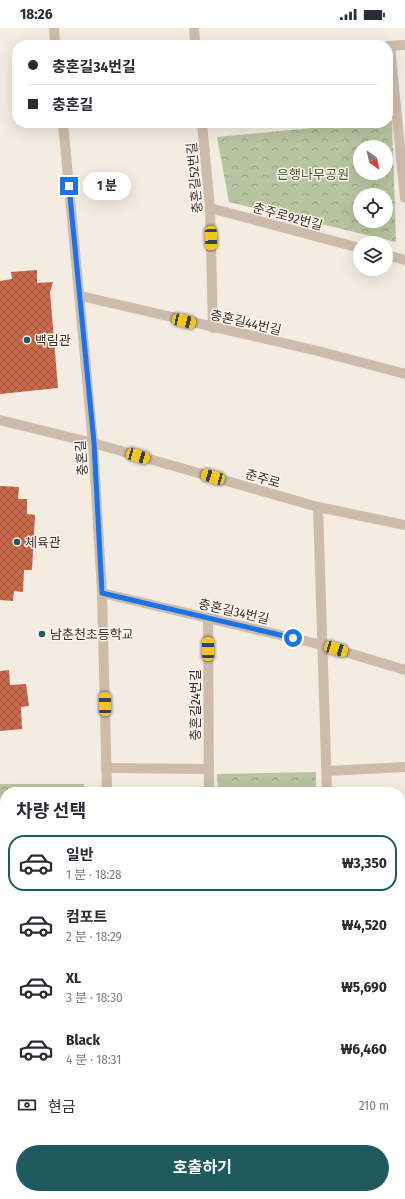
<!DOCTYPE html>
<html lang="ko">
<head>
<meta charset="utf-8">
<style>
	:root { --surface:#fff; --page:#f2f2f3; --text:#2b2b33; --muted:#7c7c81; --line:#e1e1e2; --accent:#1f5a5e }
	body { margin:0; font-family:"Fira Sans Condensed","Noto Sans KR",sans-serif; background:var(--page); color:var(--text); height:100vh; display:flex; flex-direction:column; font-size:15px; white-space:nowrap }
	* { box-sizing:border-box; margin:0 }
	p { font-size:13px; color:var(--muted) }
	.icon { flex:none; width:22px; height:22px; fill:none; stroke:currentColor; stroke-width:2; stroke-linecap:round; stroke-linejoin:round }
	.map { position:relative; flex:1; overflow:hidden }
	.sheet { position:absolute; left:0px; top:759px; width:405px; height:412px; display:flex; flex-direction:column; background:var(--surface); border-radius:16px 16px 0 0; box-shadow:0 4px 16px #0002 }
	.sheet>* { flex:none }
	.hud { position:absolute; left:12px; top:12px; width:381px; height:88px; border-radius:16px; box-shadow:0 4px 16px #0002; display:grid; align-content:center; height:88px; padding:0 16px; background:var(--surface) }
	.needle { width:26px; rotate:147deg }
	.buttons { position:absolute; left:353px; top:112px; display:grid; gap:8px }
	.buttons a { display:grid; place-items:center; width:40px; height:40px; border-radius:50%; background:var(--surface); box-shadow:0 4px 16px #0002; font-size:20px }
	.end { position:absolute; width:18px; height:18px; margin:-9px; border:5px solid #1a73e8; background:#fff; box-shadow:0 0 0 2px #fff }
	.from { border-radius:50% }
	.bubble { position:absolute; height:28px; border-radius:14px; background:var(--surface); box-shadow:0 4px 16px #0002; font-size:13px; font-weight:700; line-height:28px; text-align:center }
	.car { position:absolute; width:12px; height:24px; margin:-12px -6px; border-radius:5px; box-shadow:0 0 3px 1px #0007; background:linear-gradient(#f5c518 24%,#345 0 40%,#f5c518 0 76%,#345 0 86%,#f5c518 0) }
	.hud b { display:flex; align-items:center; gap:14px; height:38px; font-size:15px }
	.hud b+b { border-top:1px solid var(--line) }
	.hud i { width:10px; height:10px; background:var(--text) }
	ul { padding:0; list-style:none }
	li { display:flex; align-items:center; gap:12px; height:56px; margin:0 8px 6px; padding:0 8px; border:2px solid transparent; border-radius:16px }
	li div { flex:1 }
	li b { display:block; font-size:15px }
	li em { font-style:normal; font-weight:700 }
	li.active { border-color:var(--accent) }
	li>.icon { width:36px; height:36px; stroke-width:1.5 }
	h2 { padding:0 16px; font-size:18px; line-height:48px }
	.pay { display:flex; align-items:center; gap:10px; height:44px; padding:0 16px; font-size:15px }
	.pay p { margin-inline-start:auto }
	.button { display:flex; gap:8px; margin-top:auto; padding:8px 16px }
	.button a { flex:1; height:46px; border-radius:24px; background:var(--accent); color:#fff; font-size:16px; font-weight:700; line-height:46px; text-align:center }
	.status { display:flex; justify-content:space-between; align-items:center; height:28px; padding:0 20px; background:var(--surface); direction:ltr }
	.status svg { height:11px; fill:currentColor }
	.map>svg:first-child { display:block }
	.forest { fill:url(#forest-crowns); fill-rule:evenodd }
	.building { fill:url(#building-cross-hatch) }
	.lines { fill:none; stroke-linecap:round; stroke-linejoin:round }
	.minor { stroke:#cdbbac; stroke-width:10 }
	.route { stroke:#1a73e8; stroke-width:5 }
	.poi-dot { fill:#1f5a5e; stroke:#fbf5ee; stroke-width:1.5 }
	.labels { text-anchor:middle; stroke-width:3; stroke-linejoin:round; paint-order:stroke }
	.park-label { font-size:13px; fill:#4a5a2e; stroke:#fbf5ee }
	.street-label { font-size:13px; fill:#3b302b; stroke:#fbf5ee }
	.poi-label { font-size:13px; fill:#3b302b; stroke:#fbf5ee; text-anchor:start }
</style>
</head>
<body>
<div class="status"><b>18:26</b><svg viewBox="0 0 49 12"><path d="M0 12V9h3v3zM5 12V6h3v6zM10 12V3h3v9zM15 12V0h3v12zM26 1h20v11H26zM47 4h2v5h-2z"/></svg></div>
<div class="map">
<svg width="405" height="1171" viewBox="0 0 405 1171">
	<defs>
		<pattern id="forest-crowns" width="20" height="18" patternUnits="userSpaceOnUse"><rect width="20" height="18" fill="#b8c4a0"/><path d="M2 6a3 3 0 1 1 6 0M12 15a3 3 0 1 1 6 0" fill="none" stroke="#97a083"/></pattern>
		<pattern id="building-cross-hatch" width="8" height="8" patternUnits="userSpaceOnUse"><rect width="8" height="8" fill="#c8694b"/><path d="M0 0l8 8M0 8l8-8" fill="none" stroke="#a4573f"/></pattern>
	</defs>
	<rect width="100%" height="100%" fill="#f4ebe1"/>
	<g class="forest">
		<path d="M 388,93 L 392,93 L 396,214 L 229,174 L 217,109 L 366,95 L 388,95 ZM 360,119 L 386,119 L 386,145 L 360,145 ZM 360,167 L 386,167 L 386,193 L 360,193 Z"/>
		<path d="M 316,744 L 316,764 L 218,764 L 217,746 Z"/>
		<path d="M 0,756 L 84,756 L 84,764 L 5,764 L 5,1166 L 65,1166 L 63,1171 L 0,1171 Z"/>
	</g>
	<g class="building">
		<path d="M 37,242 L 37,255 L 53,254 L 50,264 L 58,360 L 0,366 L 0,253 L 12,251 L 11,244 Z"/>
		<path d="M 0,458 L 19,459 L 18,471 L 27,471 L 27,486 L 35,487 L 32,542 L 24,542 L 23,564 L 14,563 L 13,573 L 0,572 Z"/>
		<path d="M 9,642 L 10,657 L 26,656 L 29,678 L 21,679 L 22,701 L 0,703 L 0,643 Z"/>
	</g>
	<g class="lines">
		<g class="minor">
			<path d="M 54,0 L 55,17"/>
			<path d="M 194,0 L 195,17"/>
			<path d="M 388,18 L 405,17"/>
			<path d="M 390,18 L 405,170"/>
			<path d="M 63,95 L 93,415 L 102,565 L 107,764"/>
			<path d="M 202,95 L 210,180 L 213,300"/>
			<path d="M 210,180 L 360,220"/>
			<path d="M 386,227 L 405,232"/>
			<path d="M 81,268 L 318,323 L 405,346"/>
			<path d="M 0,392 L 93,415 L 318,479 L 405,497"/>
			<path d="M 318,479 L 327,764"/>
			<path d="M 102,565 L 322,617 L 405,642"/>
			<path d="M 208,590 L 209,764"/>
			<path d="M 106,740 L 209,741"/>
			<path d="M 327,743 L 405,739"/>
			<path d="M 400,881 L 405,881"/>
			<path d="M 400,970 L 405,970"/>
			<path d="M 400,1068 L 405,1068"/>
			<path d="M 80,1171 L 81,1166"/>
			<path d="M 313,1171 L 314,1166"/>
		</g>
	</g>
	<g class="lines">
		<path class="route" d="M 69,158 L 94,415 L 102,565 L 293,610"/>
	</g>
	<g class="poi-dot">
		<circle cx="27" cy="312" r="4"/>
		<circle cx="17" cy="514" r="4"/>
		<circle cx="42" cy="606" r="4"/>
	</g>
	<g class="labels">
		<g class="park-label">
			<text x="313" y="151">은행나무공원</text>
		</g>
		<g class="street-label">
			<text transform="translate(194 150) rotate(-95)" y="5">충혼길52번길</text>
			<text transform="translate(288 188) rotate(15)" y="5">춘주로92번길</text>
			<text transform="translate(246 294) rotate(13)" y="5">충혼길44번길</text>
			<text transform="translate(81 430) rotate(-94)" y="5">충혼길</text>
			<text transform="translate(263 450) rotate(16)" y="5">춘주로</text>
			<text transform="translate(234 583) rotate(13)" y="5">충혼길34번길</text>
			<text transform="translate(195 677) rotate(-90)" y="5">충혼길24번길</text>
		</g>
		<g class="poi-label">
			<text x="35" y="317">백림관</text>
			<text x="25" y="519">체육관</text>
			<text x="50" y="611">남춘천초등학교</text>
		</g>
	</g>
</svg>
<div class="buttons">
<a><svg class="needle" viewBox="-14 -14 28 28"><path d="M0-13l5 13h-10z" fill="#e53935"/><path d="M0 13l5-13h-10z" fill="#7c7c81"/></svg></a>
<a><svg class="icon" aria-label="locate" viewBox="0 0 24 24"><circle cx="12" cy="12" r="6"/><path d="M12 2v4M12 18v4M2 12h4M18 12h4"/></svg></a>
<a><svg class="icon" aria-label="layers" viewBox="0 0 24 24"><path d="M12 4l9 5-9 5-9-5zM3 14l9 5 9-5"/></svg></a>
</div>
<i class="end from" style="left:293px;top:610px"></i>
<i class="end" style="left:69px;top:158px"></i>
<div class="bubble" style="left:83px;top:144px;width:48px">1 분</div>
<i class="car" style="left:211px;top:210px;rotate:178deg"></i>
<i class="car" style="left:184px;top:293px;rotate:103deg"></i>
<i class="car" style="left:138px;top:428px;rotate:106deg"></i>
<i class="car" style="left:213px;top:449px;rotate:286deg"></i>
<i class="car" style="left:208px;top:621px;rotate:0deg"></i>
<i class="car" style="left:336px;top:621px;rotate:107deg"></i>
<i class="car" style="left:105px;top:676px;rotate:359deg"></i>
<div class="hud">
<b><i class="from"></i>충혼길34번길</b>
<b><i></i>충혼길</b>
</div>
<section class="sheet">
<h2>차량 선택</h2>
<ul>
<li class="active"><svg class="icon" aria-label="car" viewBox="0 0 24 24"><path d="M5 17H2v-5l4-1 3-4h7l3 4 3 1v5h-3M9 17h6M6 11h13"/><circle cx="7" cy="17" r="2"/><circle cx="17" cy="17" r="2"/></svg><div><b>일반</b><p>1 분 · 18:28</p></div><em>₩3,350</em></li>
<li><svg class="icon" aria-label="car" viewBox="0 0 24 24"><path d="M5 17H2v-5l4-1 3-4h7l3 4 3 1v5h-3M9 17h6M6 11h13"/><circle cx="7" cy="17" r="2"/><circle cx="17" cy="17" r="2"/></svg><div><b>컴포트</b><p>2 분 · 18:29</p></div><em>₩4,520</em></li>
<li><svg class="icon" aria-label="car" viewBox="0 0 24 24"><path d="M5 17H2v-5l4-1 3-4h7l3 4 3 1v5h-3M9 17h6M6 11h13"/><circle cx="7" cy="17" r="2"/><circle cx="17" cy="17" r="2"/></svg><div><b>XL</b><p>3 분 · 18:30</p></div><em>₩5,690</em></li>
<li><svg class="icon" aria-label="car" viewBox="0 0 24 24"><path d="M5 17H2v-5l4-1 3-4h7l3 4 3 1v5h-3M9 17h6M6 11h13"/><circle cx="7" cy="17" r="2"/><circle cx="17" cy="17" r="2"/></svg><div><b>Black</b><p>4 분 · 18:31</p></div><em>₩6,460</em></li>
</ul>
<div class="pay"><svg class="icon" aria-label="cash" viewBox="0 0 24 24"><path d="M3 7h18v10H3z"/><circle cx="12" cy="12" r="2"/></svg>현금<p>210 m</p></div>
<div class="button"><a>호출하기</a></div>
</section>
</div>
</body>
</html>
